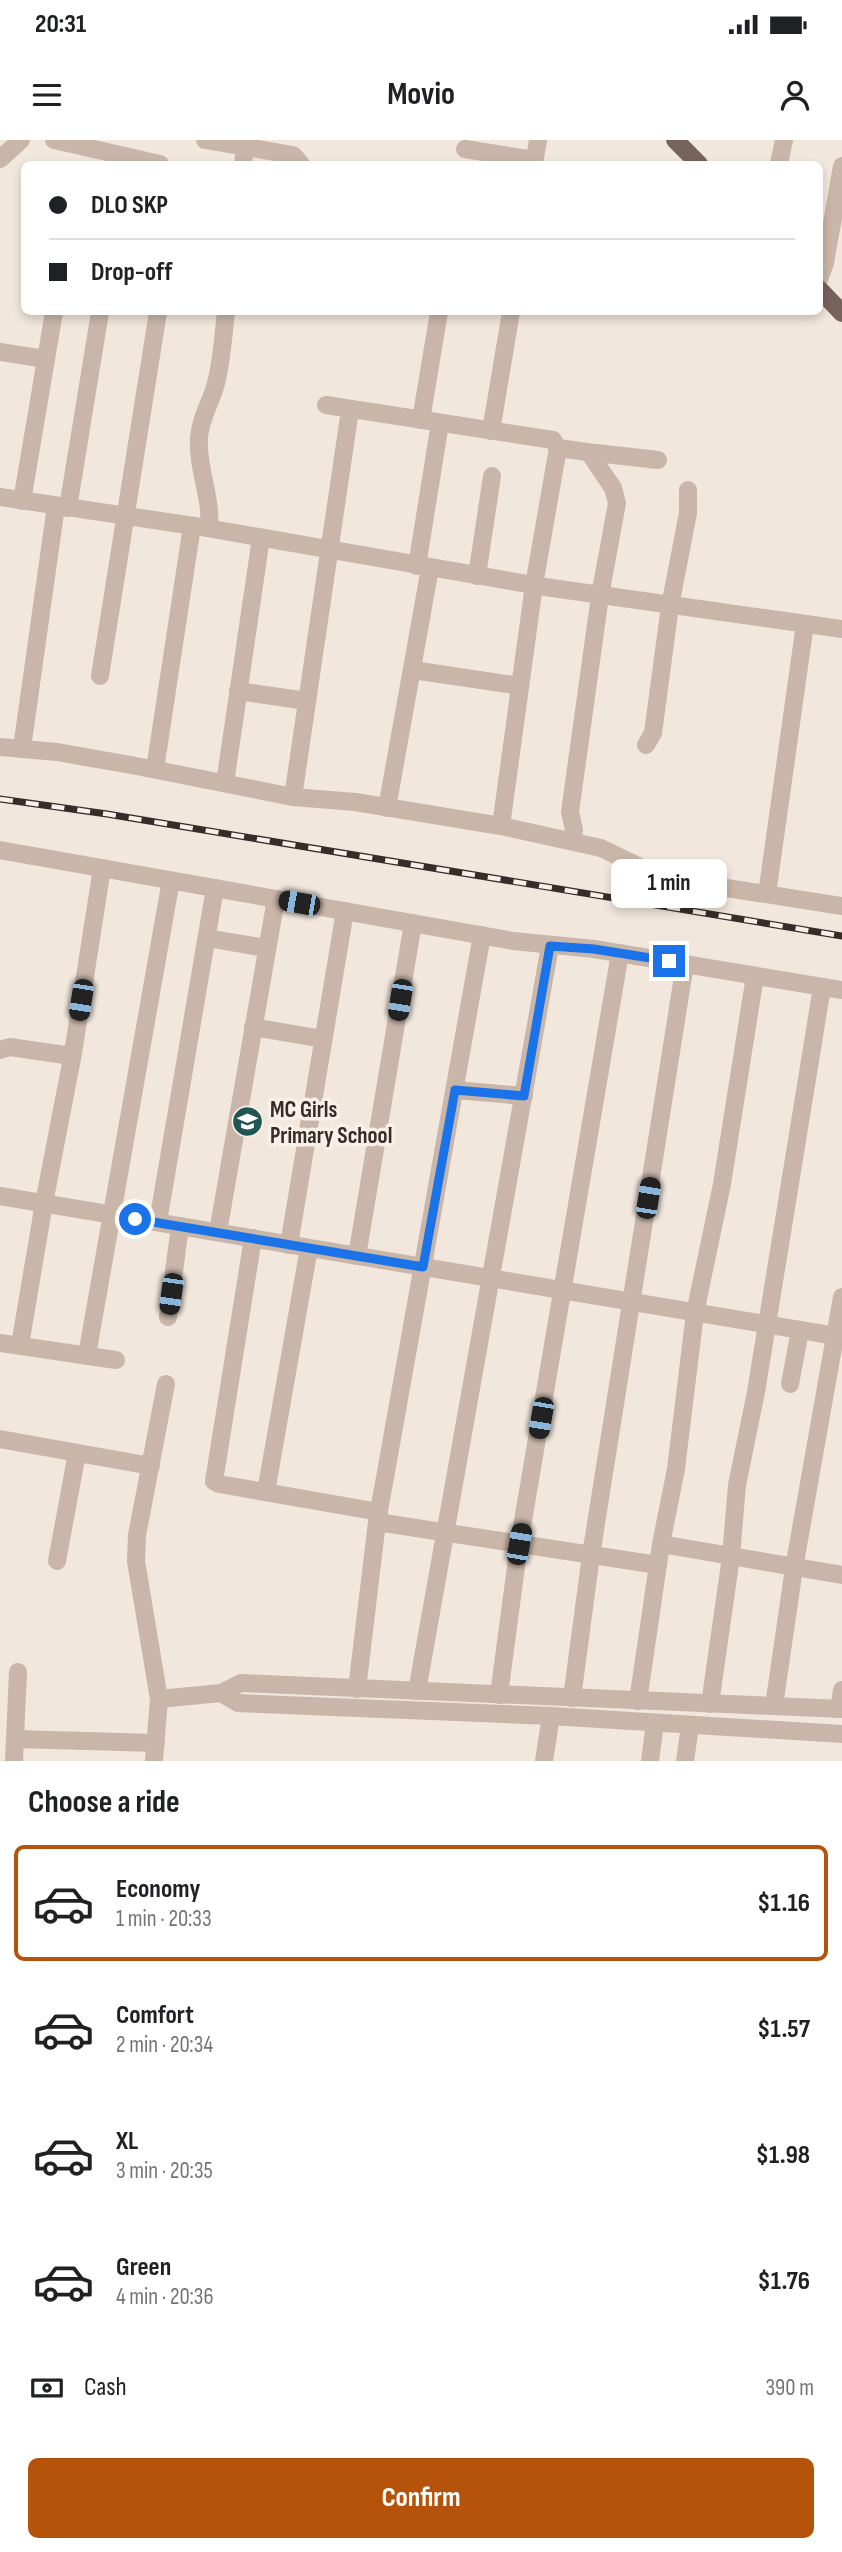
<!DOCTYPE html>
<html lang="en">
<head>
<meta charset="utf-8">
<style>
	:root { --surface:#fff; --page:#f2f2f2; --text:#202124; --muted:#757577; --line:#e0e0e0; --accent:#b45309 }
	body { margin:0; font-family:"Sofia Sans Condensed",sans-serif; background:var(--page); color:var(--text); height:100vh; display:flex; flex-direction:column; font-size:26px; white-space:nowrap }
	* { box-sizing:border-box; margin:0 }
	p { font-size:23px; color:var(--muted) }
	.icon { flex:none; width:38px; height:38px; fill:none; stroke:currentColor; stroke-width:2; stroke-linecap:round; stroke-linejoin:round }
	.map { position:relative; height:1621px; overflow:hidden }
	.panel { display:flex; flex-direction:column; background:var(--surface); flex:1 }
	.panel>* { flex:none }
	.guide { position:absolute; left:21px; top:21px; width:802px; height:154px; border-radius:10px; box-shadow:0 4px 10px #0003; display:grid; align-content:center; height:154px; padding:0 28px; background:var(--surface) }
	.end { position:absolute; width:32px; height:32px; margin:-16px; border:9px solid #1a73e8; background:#fff; box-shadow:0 0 0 4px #fff }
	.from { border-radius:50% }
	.bubble { position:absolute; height:49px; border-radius:10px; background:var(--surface); box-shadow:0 4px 10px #0003; font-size:23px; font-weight:700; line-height:49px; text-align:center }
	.car { position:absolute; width:21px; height:42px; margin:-21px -10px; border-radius:9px; box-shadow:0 0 5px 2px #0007; background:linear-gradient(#222 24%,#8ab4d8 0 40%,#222 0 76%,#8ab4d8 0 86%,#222 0) }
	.guide b { display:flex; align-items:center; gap:24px; height:66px; font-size:26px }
	.guide b+b { border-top:2px solid var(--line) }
	.guide i { width:18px; height:18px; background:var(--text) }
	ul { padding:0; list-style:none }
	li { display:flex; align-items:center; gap:21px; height:116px; margin:0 14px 10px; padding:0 14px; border:4px solid transparent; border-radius:10px }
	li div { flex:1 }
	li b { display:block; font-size:26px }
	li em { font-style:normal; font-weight:700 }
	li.active { border-color:var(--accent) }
	li>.icon { width:63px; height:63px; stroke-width:1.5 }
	h2 { padding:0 28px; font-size:32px; line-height:84px }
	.pay { display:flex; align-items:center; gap:18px; height:77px; padding:0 28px; font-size:26px }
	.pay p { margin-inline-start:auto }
	.primary-button { display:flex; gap:14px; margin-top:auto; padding:14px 28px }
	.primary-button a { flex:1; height:80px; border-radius:10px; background:var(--accent); color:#fff; font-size:28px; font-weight:700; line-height:80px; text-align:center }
	.status { display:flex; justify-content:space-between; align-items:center; height:49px; padding:0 35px; background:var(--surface); direction:ltr }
	.status svg { height:19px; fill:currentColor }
	header { display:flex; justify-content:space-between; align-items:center; height:91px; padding:0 28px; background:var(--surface); font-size:32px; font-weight:700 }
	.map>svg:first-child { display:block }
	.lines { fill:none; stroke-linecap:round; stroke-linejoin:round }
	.minor { stroke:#c9b6a9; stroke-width:18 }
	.major { stroke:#77635b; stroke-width:18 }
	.rail-casing { stroke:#362c29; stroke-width:7 }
	.rail { stroke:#f9f1e9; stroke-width:4.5; stroke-dasharray:13; stroke-linecap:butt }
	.route { stroke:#1a73e8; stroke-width:9 }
	.labels { text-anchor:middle; stroke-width:7; stroke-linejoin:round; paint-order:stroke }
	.poi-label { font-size:23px; font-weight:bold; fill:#362c29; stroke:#f9f1e9; text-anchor:start }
</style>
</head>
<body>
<div class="status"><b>20:31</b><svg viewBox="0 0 49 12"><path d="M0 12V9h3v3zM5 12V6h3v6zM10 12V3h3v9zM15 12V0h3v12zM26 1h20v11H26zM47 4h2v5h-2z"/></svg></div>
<header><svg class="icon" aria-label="menu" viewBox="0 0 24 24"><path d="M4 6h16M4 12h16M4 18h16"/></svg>Movio<svg class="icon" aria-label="person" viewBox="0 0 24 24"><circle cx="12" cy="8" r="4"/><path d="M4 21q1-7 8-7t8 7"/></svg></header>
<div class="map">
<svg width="842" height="1621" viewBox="0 0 842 1621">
	<rect width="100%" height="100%" fill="#f1e7dd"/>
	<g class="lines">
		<g class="minor">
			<path d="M 54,0 L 160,24"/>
			<path d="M 205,0 L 293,15 L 301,24"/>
			<path d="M 465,9 L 534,20"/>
			<path d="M 0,19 L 21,0"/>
			<path d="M 243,24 L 245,7"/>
			<path d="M 534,24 L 538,0"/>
			<path d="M 779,24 L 784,0"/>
			<path d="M 819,139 L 825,123 L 842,26"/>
			<path d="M 0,212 L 45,219"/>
			<path d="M 326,265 L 553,300 L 558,308 L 534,445 L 501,686"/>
			<path d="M 421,280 L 439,172"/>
			<path d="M 491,291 L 511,172"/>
			<path d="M 558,308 L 587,312 L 590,314 L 613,348 L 617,363 L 600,456 L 570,672 L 574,690 L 572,700"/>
			<path d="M 587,312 L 658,320"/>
			<path d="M 0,357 L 201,387 L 545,447 L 842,489"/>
			<path d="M 22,361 L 54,172"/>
			<path d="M 68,368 L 100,172"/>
			<path d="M 209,388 C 212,357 197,329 199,298 C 200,279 210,264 215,247 C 222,223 223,196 226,172"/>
			<path d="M 417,426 L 440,283"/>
			<path d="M 477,436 L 492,336"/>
			<path d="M 413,530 L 520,546"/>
			<path d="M 100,536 L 158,172"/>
			<path d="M 238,551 L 307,561"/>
			<path d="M 646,605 L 653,593 L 670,466 L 688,373 L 688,350"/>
			<path d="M 0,607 L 57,612 L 131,625 L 293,657 L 355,662 L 501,686 L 601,708 L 663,738 L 842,766"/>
			<path d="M 22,608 L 56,366"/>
			<path d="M 155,629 L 192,386"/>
			<path d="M 225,643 L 261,398"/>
			<path d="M 293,657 L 350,270"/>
			<path d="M 387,668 L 430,428"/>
			<path d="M 0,710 L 513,801 L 594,809 L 842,850"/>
			<path d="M 767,754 L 805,484"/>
			<path d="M 207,798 L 266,808"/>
			<path d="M 253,887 L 323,899"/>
			<path d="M 0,910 L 10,907 L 72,916"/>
			<path d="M 455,950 L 524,956"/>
			<path d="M 0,1056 L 842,1197"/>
			<path d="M 158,1082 L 215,748"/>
			<path d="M 218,1092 L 276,759"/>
			<path d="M 253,1098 L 214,1341 L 219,1344 L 379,1372"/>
			<path d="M 289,1105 L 345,771"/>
			<path d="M 357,1116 L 413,783"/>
			<path d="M 168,1177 L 180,1086"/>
			<path d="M 0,1203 L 116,1220"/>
			<path d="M 20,1205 L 44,1063 L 73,913 L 102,728"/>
			<path d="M 87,1215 L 171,740"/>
			<path d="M 790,1244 L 800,1190"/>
			<path d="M 0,1299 L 151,1326"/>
			<path d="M 266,1352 L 309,1108"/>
			<path d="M 377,1382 L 658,1425"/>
			<path d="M 661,1404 L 842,1435"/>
			<path d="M 57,1421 L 77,1313"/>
			<path d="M 357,1549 L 377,1382 L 482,795"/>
			<path d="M 417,1551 L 550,806"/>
			<path d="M 221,1553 L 238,1563 L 551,1576 L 842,1594"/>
			<path d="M 499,1555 L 519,1404 L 620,813"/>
			<path d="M 572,1558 L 591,1415 L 685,824"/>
			<path d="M 159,1559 L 221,1553 L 241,1543 L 842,1569"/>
			<path d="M 638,1561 L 661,1404 L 676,1329 L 695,1173 L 722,1044 L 755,836"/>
			<path d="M 710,1564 L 731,1417 L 737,1345 L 756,1252 L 822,847"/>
			<path d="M 774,1566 L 794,1428 L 842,1157"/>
			<path d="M 839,1569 L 842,1550"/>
			<path d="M 15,1599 L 156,1603"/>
			<path d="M 14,1621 L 18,1532"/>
			<path d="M 154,1621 L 159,1559 L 136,1421 L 137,1395 L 166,1244"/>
			<path d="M 544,1621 L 551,1576"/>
			<path d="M 650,1621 L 655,1583"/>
			<path d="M 685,1621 L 690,1586"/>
		</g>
		<g class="major">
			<path d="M 675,0 L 699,24"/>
			<path d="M 819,149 L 842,173"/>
		</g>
		<defs>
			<path id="rail" d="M 0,659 L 107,674 L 842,796"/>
		</defs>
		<use href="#rail" class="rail-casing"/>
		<use href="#rail" class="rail"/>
	</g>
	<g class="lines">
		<path class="route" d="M 135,1079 L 423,1127 L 455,950 L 524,956 L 550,806 L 594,809 L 669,821"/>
	</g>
	<defs>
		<symbol id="school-disc" viewBox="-11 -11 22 22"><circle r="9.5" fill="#205556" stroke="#f9f1e9"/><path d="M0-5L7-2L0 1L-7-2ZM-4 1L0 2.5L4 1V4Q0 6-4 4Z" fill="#fff"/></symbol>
	</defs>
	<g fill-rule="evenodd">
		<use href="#school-disc" x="230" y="964" width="35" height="35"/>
	</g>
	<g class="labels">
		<g class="poi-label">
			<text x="270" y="977">MC Girls<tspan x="270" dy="26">Primary School</tspan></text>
		</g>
	</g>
</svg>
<i class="end from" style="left:135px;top:1079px"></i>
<i class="end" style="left:669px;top:821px"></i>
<div class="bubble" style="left:611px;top:719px;width:116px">1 min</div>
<i class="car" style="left:299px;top:763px;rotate:280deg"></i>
<i class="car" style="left:81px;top:860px;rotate:189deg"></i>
<i class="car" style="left:400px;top:860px;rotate:189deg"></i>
<i class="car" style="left:648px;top:1058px;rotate:9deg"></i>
<i class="car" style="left:171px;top:1154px;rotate:188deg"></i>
<i class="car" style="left:541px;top:1278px;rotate:190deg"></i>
<i class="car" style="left:519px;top:1404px;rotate:10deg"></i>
<div class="guide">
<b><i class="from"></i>DLO SKP</b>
<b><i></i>Drop-off</b>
</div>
</div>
<section class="panel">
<h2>Choose a ride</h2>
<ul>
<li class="active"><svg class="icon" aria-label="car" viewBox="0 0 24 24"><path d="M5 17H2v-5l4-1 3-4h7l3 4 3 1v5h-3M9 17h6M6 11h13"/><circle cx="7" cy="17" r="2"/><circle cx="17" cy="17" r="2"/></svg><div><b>Economy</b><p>1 min · 20:33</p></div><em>$1.16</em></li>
<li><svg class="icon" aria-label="car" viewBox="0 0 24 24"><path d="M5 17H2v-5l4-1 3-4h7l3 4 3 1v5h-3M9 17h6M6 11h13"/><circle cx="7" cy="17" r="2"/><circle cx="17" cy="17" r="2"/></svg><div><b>Comfort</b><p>2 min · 20:34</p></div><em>$1.57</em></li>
<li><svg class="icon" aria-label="car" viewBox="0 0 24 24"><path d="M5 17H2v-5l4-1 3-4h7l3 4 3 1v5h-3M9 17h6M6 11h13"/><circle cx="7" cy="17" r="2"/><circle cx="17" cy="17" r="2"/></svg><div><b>XL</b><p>3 min · 20:35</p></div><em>$1.98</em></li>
<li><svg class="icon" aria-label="car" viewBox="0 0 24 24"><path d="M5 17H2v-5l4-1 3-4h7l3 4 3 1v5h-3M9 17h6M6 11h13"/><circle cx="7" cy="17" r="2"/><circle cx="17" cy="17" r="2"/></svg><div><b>Green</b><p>4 min · 20:36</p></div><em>$1.76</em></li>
</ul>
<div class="pay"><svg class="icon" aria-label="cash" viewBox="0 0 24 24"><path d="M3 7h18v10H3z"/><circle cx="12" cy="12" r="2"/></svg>Cash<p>390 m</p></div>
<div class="primary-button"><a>Confirm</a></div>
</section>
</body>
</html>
